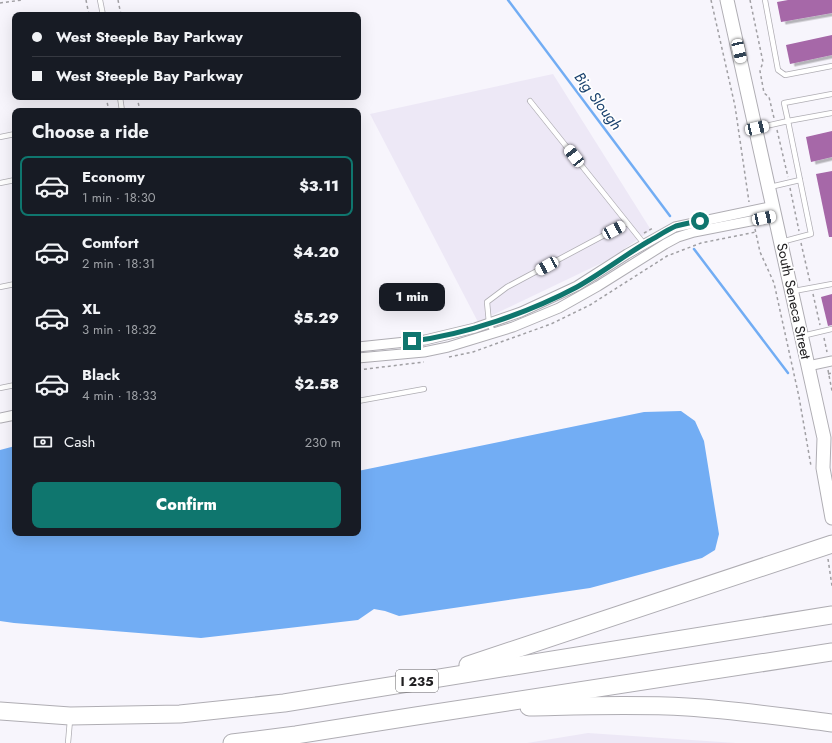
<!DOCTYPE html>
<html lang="en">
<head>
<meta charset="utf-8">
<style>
	:root { --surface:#171b24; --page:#20242c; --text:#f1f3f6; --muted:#9ea1a6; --line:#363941; --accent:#0f766e }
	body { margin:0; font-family:Jost,sans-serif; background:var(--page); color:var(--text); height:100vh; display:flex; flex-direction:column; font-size:15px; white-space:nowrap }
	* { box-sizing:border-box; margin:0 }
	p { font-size:13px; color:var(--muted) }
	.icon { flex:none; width:22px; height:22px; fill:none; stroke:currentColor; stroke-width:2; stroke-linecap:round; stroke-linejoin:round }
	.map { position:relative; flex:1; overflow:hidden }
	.details { position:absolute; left:12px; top:108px; width:349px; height:428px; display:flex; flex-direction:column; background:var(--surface); border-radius:8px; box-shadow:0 4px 16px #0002 }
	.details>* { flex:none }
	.hud { position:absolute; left:12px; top:12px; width:349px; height:88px; border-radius:8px; box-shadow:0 4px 16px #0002; display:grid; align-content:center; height:88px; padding:0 20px; background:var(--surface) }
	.end { position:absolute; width:18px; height:18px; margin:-9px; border:5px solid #0f766e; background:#fff; box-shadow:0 0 0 2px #fff }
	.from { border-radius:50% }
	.bubble { position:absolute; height:28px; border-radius:8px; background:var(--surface); box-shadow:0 4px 16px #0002; font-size:13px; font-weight:800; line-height:28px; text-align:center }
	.car { position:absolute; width:12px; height:24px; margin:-12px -6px; border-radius:5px; box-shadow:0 0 3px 1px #0007; background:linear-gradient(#fff 24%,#345 0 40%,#fff 0 76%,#345 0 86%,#fff 0) }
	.hud b { display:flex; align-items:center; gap:14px; height:38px; font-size:15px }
	.hud b+b { border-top:1px solid var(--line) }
	.hud i { width:10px; height:10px; background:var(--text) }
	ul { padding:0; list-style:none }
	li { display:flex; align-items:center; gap:12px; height:60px; margin:0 8px 6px; padding:0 12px; border:2px solid transparent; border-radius:8px }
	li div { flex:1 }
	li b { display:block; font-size:15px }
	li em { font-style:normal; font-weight:800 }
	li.selected { border-color:var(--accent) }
	li>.icon { width:36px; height:36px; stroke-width:1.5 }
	h2 { padding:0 20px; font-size:18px; line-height:48px }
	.pay { display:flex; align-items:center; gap:10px; height:44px; padding:0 20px; font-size:15px }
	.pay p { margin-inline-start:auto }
	.button { display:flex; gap:8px; margin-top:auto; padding:8px 20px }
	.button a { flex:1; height:46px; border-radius:8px; background:var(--accent); color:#fff; font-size:16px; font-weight:800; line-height:46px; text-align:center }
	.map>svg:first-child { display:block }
	.built { fill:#ede8f6 }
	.water { fill:#72adf4 }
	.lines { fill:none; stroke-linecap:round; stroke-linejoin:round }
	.stream { stroke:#72adf4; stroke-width:2.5 }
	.building { fill:#a667a8; filter:url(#shadow) }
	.lane-casing { stroke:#afadb3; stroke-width:6 }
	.street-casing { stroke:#afadb3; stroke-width:11 }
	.secondary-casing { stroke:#afadb3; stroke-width:15 }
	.highway-casing { stroke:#afadb3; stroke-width:19 }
	.path { stroke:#a09fa3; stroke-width:1.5; stroke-dasharray:3 3; stroke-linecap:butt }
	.lane { stroke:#fff; stroke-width:4.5 }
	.street { stroke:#fff; stroke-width:9 }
	.secondary { stroke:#fff; stroke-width:13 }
	.highway { stroke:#fff; stroke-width:17 }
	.route { stroke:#0f766e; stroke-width:5 }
	.labels { text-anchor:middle; stroke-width:3.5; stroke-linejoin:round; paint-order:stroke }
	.shield { fill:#fff; stroke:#646364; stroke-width:1 }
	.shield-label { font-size:13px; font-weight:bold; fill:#212022 }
	.street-label { font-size:14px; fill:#212022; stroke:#fff }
	.water-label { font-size:15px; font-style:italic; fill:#18406d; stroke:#fff }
</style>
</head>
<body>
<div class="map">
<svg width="832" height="743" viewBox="0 0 832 743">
	<defs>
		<filter id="shadow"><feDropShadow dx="4.5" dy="2.5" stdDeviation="0" flood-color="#0004"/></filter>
	</defs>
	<rect width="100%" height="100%" fill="#f7f5fc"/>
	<g class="built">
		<path d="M 553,74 L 651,230 L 610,259 L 478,322 L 370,114 Z"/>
		<path d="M 588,733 L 736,743 L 527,743 Z"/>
	</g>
	<path class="water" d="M 681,411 L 695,421 L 704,441 L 719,534 L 715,550 L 702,558 L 590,588 L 399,616 L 385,611 L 374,609 L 358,620 L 201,638 L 14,623 L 0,621 L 0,450 L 15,446 L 15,533 L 358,533 L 358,471 L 644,412 Z"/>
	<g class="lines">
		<g class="stream">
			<path d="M 508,0 L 670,216"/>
			<path d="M 694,249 L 788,373"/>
		</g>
	</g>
	<g class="building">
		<path d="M 788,0 L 832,0 L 832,13 L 781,22 L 777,2 Z"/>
		<path d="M 832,35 L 832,55 L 790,64 L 786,45 Z"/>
		<path d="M 832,131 L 832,157 L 811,162 L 806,137 Z"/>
		<path d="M 832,171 L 832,237 L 829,237 L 816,174 Z"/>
		<path d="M 832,294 L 832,325 L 828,326 L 821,297 Z"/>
	</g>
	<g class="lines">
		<defs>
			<g id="lane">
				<path d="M 100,0 L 103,15"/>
				<path d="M 765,0 L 778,70 L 785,75 L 832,66"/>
				<path d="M 832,94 L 784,103 L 788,121 L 832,113"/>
				<path d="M 120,97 L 122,111"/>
				<path d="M 530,101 L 645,245"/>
				<path d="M 757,128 L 788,121 L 811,234 L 781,242"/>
				<path d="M 0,137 L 15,134"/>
				<path d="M 0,183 L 15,180"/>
				<path d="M 770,187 L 800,180"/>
				<path d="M 0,287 L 15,284"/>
				<path d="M 794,291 L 832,284"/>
				<path d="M 494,334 L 489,323 L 487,302 L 507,287 L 627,223"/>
				<path d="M 802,336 L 832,329"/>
				<path d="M 0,388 L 15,385"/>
				<path d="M 358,401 L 424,389"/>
				<path d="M 68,743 L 70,720"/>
			</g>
			<g id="street">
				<path d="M 358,347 L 425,340 L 475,328 L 521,312 L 577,286 L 627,254 L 675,227 L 774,206"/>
				<path d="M 358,358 L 424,352 L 448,347 L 513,327 L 559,308 L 598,286 L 665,244 L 678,237 L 694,232 L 776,216"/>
				<path d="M 808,366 L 832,361"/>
				<path d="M 0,418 L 15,415"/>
			</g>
			<path id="secondary" d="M 727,0 L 824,438 L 823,468 L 832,518"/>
			<g id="highway">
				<path d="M 468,665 L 832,544"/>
				<path d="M 529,707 C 581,706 634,704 687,707 C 736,710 784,717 832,723"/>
				<path d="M 0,711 L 70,716 L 180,714 L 284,703 L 832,615"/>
				<path d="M 232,743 L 296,735 L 416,716 L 832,652"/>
			</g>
		</defs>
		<use href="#lane" class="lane-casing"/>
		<use href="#street" class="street-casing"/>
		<use href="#secondary" class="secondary-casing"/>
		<use href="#highway" class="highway-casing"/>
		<g class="path">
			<path d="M 86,0 L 89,15"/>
			<path d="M 118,0 L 121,15"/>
			<path d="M 711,0 L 735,106 L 749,202"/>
			<path d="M 750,0 L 763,62 L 760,71 L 764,93 L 769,97 L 774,118"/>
			<path d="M 0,3 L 22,0"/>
			<path d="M 106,97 L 109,111"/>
			<path d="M 137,97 L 140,111"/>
			<path d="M 777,130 L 788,177"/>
			<path d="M 790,188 L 799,231"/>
			<path d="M 755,229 L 760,252 L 774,283 L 799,397 L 811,466"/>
			<path d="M 644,233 L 653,228"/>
			<path d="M 801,243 L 810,282"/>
			<path d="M 813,294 L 820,325"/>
			<path d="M 824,338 L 827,352"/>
			<path d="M 449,357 L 473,352 L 551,324 L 590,305 L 667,256 L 701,243 L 756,232"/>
			<path d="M 358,370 L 424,362"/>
			<path d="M 828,370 L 832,391"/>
			<path d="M 828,374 L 832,373"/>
			<path d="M 828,559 L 832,586"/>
		</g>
		<use href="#lane" class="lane"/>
		<use href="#street" class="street"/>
		<use href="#secondary" class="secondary"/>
		<use href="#highway" class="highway"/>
	</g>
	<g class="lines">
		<path class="route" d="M 412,341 C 465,335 530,312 577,287 C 602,273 625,255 649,241 C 658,236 667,230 676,226 C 684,224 692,222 700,221"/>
	</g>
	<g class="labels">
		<rect class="shield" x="396" y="670" width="42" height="22" rx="3"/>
		<g class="shield-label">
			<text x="417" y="686">I 235</text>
		</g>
		<g class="street-label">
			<text transform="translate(794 301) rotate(78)" y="5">South Seneca Street</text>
		</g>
		<g class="water-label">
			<text transform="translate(598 101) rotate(53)" y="5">Big Slough</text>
		</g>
	</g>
</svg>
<i class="end from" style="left:700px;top:221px"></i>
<i class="end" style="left:412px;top:341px"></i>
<div class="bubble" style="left:379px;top:283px;width:66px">1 min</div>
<i class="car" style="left:739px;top:51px;rotate:167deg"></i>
<i class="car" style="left:757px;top:128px;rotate:77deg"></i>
<i class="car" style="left:574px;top:156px;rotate:322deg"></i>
<i class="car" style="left:764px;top:218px;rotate:78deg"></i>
<i class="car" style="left:614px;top:230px;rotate:62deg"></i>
<i class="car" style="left:547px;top:266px;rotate:241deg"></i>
<div class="hud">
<b><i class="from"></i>West Steeple Bay Parkway</b>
<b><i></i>West Steeple Bay Parkway</b>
</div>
<section class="details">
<h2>Choose a ride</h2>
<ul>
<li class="selected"><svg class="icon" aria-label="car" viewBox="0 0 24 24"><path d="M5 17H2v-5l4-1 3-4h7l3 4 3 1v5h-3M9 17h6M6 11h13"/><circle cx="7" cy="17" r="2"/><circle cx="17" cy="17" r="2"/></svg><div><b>Economy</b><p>1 min · 18:30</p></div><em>$3.11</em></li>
<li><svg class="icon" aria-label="car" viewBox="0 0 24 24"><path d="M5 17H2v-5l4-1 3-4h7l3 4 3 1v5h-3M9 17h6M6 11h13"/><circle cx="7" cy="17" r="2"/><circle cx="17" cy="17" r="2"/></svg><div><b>Comfort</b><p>2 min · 18:31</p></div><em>$4.20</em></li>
<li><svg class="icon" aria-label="car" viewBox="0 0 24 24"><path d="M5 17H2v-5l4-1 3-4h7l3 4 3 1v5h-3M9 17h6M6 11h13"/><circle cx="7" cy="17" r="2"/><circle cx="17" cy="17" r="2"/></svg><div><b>XL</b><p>3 min · 18:32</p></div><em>$5.29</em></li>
<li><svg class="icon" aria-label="car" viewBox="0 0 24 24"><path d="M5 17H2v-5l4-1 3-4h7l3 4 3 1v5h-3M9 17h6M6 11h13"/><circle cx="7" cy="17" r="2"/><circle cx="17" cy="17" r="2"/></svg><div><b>Black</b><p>4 min · 18:33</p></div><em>$2.58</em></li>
</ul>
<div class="pay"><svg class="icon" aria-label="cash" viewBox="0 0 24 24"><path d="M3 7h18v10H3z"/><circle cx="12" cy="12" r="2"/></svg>Cash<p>230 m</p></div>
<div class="button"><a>Confirm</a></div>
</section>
</div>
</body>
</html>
